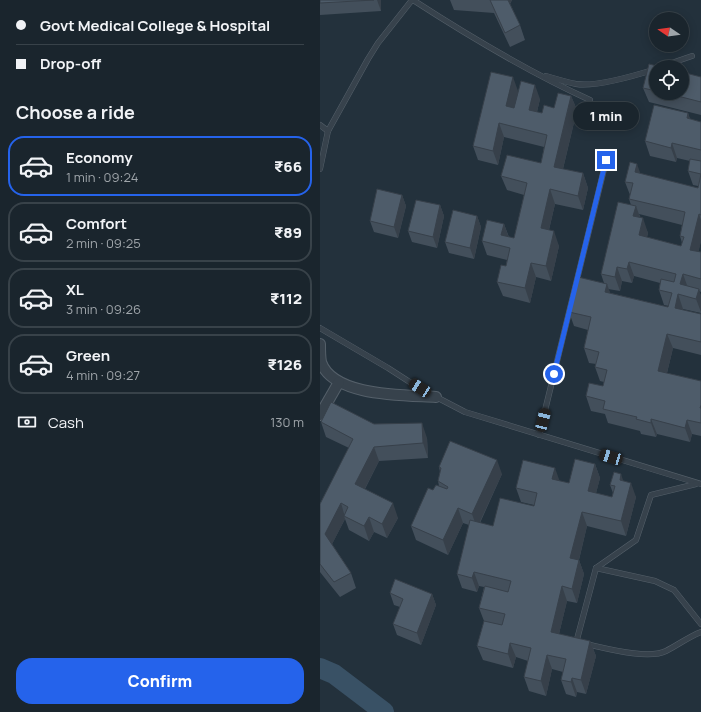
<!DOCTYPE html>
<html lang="en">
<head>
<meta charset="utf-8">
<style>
	:root { --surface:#1a252d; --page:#232d35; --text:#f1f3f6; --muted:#9fa5aa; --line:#384249; --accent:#2563eb }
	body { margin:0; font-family:Manrope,sans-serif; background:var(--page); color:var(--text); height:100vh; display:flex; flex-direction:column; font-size:15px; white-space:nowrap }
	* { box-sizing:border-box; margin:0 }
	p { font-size:13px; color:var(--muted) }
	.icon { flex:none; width:22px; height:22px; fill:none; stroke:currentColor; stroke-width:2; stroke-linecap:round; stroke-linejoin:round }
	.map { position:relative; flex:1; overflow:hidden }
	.sheet { display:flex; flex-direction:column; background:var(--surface); width:320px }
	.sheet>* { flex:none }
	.hud { display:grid; align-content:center; height:88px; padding:0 16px; background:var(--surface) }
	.needle { width:26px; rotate:283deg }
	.fabs { position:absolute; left:329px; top:12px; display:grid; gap:8px }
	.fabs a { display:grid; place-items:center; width:40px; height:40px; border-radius:50%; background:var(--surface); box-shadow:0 2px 10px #0003,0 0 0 1px var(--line); font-size:20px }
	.end { position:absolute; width:18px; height:18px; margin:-9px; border:5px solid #2563eb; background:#fff; box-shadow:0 0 0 2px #fff }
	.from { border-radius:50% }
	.bubble { position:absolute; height:28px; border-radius:14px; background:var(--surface); box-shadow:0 2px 10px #0003,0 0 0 1px var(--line); font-size:13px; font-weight:800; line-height:28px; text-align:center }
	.car { position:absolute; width:12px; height:24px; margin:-12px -6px; border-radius:5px; box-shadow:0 0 3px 1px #0007; background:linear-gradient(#222 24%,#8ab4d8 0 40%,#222 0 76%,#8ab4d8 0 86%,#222 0) }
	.hud b { display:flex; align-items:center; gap:14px; height:38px; font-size:15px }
	.hud b+b { border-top:1px solid var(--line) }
	.hud i { width:10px; height:10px; background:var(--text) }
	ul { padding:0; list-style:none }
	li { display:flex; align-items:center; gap:12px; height:60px; margin:0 8px 6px; padding:0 8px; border:2px solid var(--line); border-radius:16px }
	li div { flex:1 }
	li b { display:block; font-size:15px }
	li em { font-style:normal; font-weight:800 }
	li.selected { border-color:var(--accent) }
	li>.icon { width:36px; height:36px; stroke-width:1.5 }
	h2 { padding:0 16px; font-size:18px; line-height:48px }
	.pay { display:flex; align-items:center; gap:10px; height:44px; padding:0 16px; font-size:15px }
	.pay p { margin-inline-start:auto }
	.cta { display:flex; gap:8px; margin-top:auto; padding:8px 16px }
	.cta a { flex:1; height:46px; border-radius:16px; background:var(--accent); color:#fff; font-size:16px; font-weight:800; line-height:46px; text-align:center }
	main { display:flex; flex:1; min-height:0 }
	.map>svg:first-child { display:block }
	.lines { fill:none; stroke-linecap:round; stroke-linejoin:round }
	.river { stroke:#395165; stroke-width:20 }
	.service-casing { stroke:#55606a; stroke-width:6 }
	.minor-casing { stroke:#55606a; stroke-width:12 }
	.service { stroke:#37424c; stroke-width:5 }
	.minor { stroke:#37424c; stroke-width:10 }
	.wall { fill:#434f5b; fill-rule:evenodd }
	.shaded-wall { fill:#37404a }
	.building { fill:#4e5c6a; stroke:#37404a }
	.route { stroke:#2563eb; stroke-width:5 }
</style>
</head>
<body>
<main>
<section class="sheet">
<div class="hud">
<b><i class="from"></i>Govt Medical College &amp; Hospital</b>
<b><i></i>Drop-off</b>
</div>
<h2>Choose a ride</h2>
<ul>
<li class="selected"><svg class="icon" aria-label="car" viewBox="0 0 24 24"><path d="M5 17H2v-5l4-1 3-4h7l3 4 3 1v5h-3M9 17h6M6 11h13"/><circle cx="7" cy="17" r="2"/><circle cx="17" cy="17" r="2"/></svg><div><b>Economy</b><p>1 min · 09:24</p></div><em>₹66</em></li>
<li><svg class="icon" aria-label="car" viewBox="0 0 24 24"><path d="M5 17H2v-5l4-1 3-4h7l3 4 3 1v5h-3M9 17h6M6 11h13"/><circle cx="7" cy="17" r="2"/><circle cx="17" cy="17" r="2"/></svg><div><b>Comfort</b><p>2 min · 09:25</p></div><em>₹89</em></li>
<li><svg class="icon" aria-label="car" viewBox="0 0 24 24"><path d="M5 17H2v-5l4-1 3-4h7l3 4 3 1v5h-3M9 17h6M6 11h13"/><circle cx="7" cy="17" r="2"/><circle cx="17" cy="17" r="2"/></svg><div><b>XL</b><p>3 min · 09:26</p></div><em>₹112</em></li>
<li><svg class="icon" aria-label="car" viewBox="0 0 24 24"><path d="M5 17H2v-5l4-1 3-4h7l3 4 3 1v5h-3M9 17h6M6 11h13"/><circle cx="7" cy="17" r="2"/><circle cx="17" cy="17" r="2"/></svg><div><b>Green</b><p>4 min · 09:27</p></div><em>₹126</em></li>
</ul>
<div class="pay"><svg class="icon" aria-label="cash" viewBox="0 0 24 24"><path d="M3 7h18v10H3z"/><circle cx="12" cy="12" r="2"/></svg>Cash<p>130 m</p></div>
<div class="cta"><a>Confirm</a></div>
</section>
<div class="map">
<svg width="381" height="712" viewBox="0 0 381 712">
	<rect width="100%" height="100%" fill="#23313c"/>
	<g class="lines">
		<path class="river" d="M 0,668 L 14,674 L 64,712"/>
		<defs>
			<g id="service">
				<path d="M 93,0 C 150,37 209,72 270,100"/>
				<path d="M 340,67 L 372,56"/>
				<path d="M 226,76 C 236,79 246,82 256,84 C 276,87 317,75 336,69"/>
				<path d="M 0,125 L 8,131"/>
				<path d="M 0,169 L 8,131 L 48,59 L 58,43 L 92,0"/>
				<path d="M 0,328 L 68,368 L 99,388 L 145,412 L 381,484"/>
				<path d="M 219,435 L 286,161"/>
				<path d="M 276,568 L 335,581 L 354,590 L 381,624"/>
				<path d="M 258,643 L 256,643 L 276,568 L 316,540 L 331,495 L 376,484"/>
				<path d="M 266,644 C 285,648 328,660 346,651 C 358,645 368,637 381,632"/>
			</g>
			<g id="minor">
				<path d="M 0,344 C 0,349 0,357 1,362 C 13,397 85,395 116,397"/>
				<path d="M 0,415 L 19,382"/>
			</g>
		</defs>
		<use href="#service" class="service-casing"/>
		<use href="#minor" class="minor-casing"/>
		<use href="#service" class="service"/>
		<use href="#minor" class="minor"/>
	</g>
	<g class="wall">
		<path d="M 0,0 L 61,0 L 61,11 L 0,15 Z"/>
		<path d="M 130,0 L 192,0 L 190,4 L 200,25 L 205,40 L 190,47 L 174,13 L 134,10 Z"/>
		<path d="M 336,67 L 336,93 L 362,93 L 381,77 L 381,115 L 329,102 L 323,88 Z"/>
		<path d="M 198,91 L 194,108 L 220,99 L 217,112 L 222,113 L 234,108 L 251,96 L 257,110 L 243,169 L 263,173 L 268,188 L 263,210 L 235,204 L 229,230 L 239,246 L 231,281 L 216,277 L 210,303 L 183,296 L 177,282 L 186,266 L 187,260 L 167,255 L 162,241 L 184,224 L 189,237 L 194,238 L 204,195 L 187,190 L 181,176 L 221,163 L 224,147 L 184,137 L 178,165 L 158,160 L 153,146 Z"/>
		<path d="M 368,113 L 370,119 L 381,122 L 381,241 L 378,252 L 381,252 L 381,292 L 379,291 L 381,296 L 381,313 L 363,309 L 363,310 L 381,314 L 381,355 L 353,348 L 347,373 L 381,381 L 381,436 L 372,434 L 370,442 L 337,434 L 336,437 L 321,434 L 320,431 L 288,423 L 285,414 L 271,411 L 266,396 L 283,386 L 284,382 L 280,381 L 275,367 L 276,364 L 269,363 L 264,348 L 268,330 L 254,326 L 249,312 L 284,283 L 281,274 L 311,205 L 309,199 L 310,195 L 305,182 L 320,174 L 378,188 L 378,186 L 373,185 L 368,171 L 370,161 L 357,158 L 356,162 L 330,156 L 325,141 ZM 319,214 L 362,225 L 360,236 L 362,243 L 361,246 L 327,237 L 328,233 ZM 314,276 L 340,283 L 339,290 L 344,305 L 349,306 L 348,307 L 290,293 L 288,289 L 300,291 L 302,281 L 312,283 Z"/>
		<path d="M 82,195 L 86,206 L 78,238 L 54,232 L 50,221 Z"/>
		<path d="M 120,205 L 124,216 L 117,248 L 92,242 L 88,231 Z"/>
		<path d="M 157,216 L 161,227 L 154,259 L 129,253 L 125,242 Z"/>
		<path d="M 1,422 L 54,424 L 107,438 L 108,458 L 59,461 L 45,489 L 78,518 L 67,538 L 54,532 L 49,541 L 29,530 L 25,519 L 12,544 L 31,573 L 36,588 L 20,597 L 0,572 L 0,504 L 29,448 L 6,437 Z"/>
		<path d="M 275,464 L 280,478 L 276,493 L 292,497 L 293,493 L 290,485 L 304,481 L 316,497 L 306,536 L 267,526 L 259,560 L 264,574 L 257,603 L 247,601 L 239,634 L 270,641 L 276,656 L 266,694 L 257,692 L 256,697 L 246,694 L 241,680 L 243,672 L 232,669 L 226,696 L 209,691 L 204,677 L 208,661 L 196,657 L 193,668 L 163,660 L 157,646 L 164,621 L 159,608 L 164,587 L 159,586 L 157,592 L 142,588 L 137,574 L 149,525 L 143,523 L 128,555 L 96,540 L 91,526 L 113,490 L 119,486 L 118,481 L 120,472 L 119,467 L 182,474 L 160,523 L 173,526 L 214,506 L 214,505 L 201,502 L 196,488 L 239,481 L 249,483 Z"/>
		<path d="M 70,593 L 112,594 L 116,605 L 101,645 L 77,635 L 73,624 L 80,607 L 74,605 Z"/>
	</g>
	<g class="shaded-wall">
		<path d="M 57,0 L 61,0 L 61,11 Z"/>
		<path d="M 187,0 L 192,0 L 189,5 Z"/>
		<path d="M 193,77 L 198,91 L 191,120 L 186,106 Z"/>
		<path d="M 215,85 L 220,99 L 214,124 L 209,110 Z"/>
		<path d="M 251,96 L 257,110 L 240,181 L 234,167 Z"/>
		<path d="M 368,113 L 373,128 L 367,118 Z"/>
		<path d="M 179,123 L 184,137 L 178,165 L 173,151 Z"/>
		<path d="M 352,143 L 357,158 L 356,162 L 351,148 Z"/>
		<path d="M 317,164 L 322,178 L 315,172 Z"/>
		<path d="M 263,173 L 268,188 L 263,210 L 258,196 Z"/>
		<path d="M 230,189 L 235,204 L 226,242 L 221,228 Z"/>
		<path d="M 82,195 L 86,206 L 78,238 L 74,227 Z"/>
		<path d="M 120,205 L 124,216 L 117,248 L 113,237 Z"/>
		<path d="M 316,206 L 321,220 L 313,216 Z"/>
		<path d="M 379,214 L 381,220 L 381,241 L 376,264 L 370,250 Z"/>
		<path d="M 157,216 L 161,227 L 154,259 L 150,248 Z"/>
		<path d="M 323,218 L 328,233 L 324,249 L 319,235 Z"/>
		<path d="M 184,224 L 189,238 L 181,235 Z"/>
		<path d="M 234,231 L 239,246 L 231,281 L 226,266 Z"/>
		<path d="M 309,262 L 314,276 L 312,283 L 307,269 Z"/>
		<path d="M 211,263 L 216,277 L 210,303 L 205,288 Z"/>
		<path d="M 297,267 L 302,281 L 300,291 L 295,277 Z"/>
		<path d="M 363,274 L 368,288 L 360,284 Z"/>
		<path d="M 287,284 L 292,298 L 285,292 Z"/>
		<path d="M 379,289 L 381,296 L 381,312 L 376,299 Z"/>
		<path d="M 358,294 L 363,309 L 360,322 L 355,308 Z"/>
		<path d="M 347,334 L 353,348 L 344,385 L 338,371 Z"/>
		<path d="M 331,419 L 337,434 L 336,437 L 331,423 Z"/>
		<path d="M 367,420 L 372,434 L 370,442 L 365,428 Z"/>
		<path d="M 102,423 L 107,438 L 108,458 L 103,443 Z"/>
		<path d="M 54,447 L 59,461 L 40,498 L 35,484 Z"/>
		<path d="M 177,460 L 182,474 L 157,528 L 152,514 Z"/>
		<path d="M 275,464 L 280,478 L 273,505 L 268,491 Z"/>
		<path d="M 235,468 L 240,482 L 232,479 Z"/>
		<path d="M 301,474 L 306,489 L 300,480 Z"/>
		<path d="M 311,483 L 316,497 L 306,536 L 301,521 Z"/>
		<path d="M 21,503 L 25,517 L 24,516 L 25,519 L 10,548 L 5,534 Z"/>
		<path d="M 73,503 L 78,518 L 67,538 L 62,524 Z"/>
		<path d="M 138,508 L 143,523 L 128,555 L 123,540 Z"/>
		<path d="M 262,512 L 267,526 L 256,572 L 250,558 Z"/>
		<path d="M 49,517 L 54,532 L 49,541 L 44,526 Z"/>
		<path d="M 259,560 L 264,574 L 257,603 L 252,589 Z"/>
		<path d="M 154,572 L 159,586 L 157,592 L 152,578 Z"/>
		<path d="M 242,586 L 247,601 L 236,646 L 231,632 Z"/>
		<path d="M 112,594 L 116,605 L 101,645 L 97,633 Z"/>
		<path d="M 270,641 L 276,656 L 266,694 L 261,680 Z"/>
		<path d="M 190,643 L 196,657 L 193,668 L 188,654 Z"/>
		<path d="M 227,655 L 232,669 L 226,696 L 221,681 Z"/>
		<path d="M 252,678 L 257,692 L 256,697 L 251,682 Z"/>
	</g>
	<g class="building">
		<path d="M 0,0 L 54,0 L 0,3 Z"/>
		<path d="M 170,0 L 188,0 L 200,25 L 185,33 Z"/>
		<path d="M 329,64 L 341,67 L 336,67 L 336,91 L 323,88 Z"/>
		<path d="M 171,72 L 193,77 L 186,106 L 194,108 L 201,81 L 215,85 L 209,110 L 222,113 L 224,105 L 234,108 L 238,93 L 251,96 L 234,167 L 263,173 L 258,196 L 230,189 L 221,228 L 234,231 L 226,266 L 211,263 L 205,288 L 177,282 L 181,265 L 186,266 L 190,248 L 162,241 L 167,220 L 184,224 L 181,235 L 194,238 L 207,183 L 181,176 L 187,155 L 221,163 L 227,135 L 179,123 L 173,151 L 153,146 Z"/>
		<path d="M 362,72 L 381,77 L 381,102 L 346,93 L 362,93 Z"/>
		<path d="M 334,105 L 368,113 L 367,118 L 381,122 L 381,150 L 352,143 L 351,148 L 325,141 Z"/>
		<path d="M 370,159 L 381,161 L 381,215 L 379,214 L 370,250 L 381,252 L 381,279 L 363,274 L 360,284 L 379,289 L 376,299 L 358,294 L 355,308 L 381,314 L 381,342 L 347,334 L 338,371 L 381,381 L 381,405 L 380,408 L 381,408 L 381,423 L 367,420 L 365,428 L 331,419 L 331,423 L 316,419 L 317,417 L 283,409 L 285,401 L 266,396 L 269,383 L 283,386 L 287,370 L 275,367 L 279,352 L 264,348 L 271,317 L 249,312 L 258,277 L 287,284 L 285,292 L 348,307 L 352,293 L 339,290 L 341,279 L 354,282 L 356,274 L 309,262 L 307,269 L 297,267 L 295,277 L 281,274 L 298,202 L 316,206 L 313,216 L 323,218 L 319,235 L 361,246 L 364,237 L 360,236 L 365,212 L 309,199 L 313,183 L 305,182 L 310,162 L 317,164 L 315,172 L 378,188 L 381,174 L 368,171 Z"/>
		<path d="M 57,189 L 82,195 L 74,227 L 50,221 Z"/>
		<path d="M 96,200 L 120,205 L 113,237 L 88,231 Z"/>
		<path d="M 133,210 L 157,216 L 150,248 L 125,242 Z"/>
		<path d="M 11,402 L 54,424 L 102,423 L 103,443 L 54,447 L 35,484 L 73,503 L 62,524 L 49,517 L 44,526 L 24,516 L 28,507 L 21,503 L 5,534 L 31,573 L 14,582 L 0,564 L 0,504 L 33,439 L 1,422 Z"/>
		<path d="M 130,441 L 177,460 L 152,514 L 138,508 L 123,540 L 91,526 L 108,488 L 113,490 L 116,485 L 127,489 L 128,487 L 118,481 L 121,468 L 119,467 Z"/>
		<path d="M 255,459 L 275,464 L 268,491 L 292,497 L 295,486 L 290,485 L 294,472 L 301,474 L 300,480 L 311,483 L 301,521 L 262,512 L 250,558 L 259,560 L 252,589 L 242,586 L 231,632 L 270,641 L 261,680 L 252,678 L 251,682 L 241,680 L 246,659 L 227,655 L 221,681 L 204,677 L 211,648 L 190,643 L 188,654 L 157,646 L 164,621 L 182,625 L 185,614 L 159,608 L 165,586 L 188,592 L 191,581 L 154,572 L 152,578 L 137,574 L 150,520 L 173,526 L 180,498 L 214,506 L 217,493 L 196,488 L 203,460 L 235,468 L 232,479 L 249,483 Z"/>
		<path d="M 75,579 L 112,594 L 97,633 L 73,624 L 83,599 L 70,593 Z"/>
	</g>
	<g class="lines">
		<path class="route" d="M 234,374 L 286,160"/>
	</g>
</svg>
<div class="fabs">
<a><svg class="needle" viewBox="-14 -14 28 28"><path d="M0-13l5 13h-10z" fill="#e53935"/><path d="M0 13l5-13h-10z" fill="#9fa5aa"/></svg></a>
<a><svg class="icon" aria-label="locate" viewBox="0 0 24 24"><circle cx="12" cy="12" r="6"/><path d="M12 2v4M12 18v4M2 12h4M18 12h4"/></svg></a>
</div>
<i class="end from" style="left:234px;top:374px"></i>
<i class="end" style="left:286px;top:160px"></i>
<div class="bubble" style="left:253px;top:102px;width:66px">1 min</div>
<i class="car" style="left:100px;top:388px;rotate:303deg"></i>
<i class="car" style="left:223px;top:420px;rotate:14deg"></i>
<i class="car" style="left:291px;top:457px;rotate:287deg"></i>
</div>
</main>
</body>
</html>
